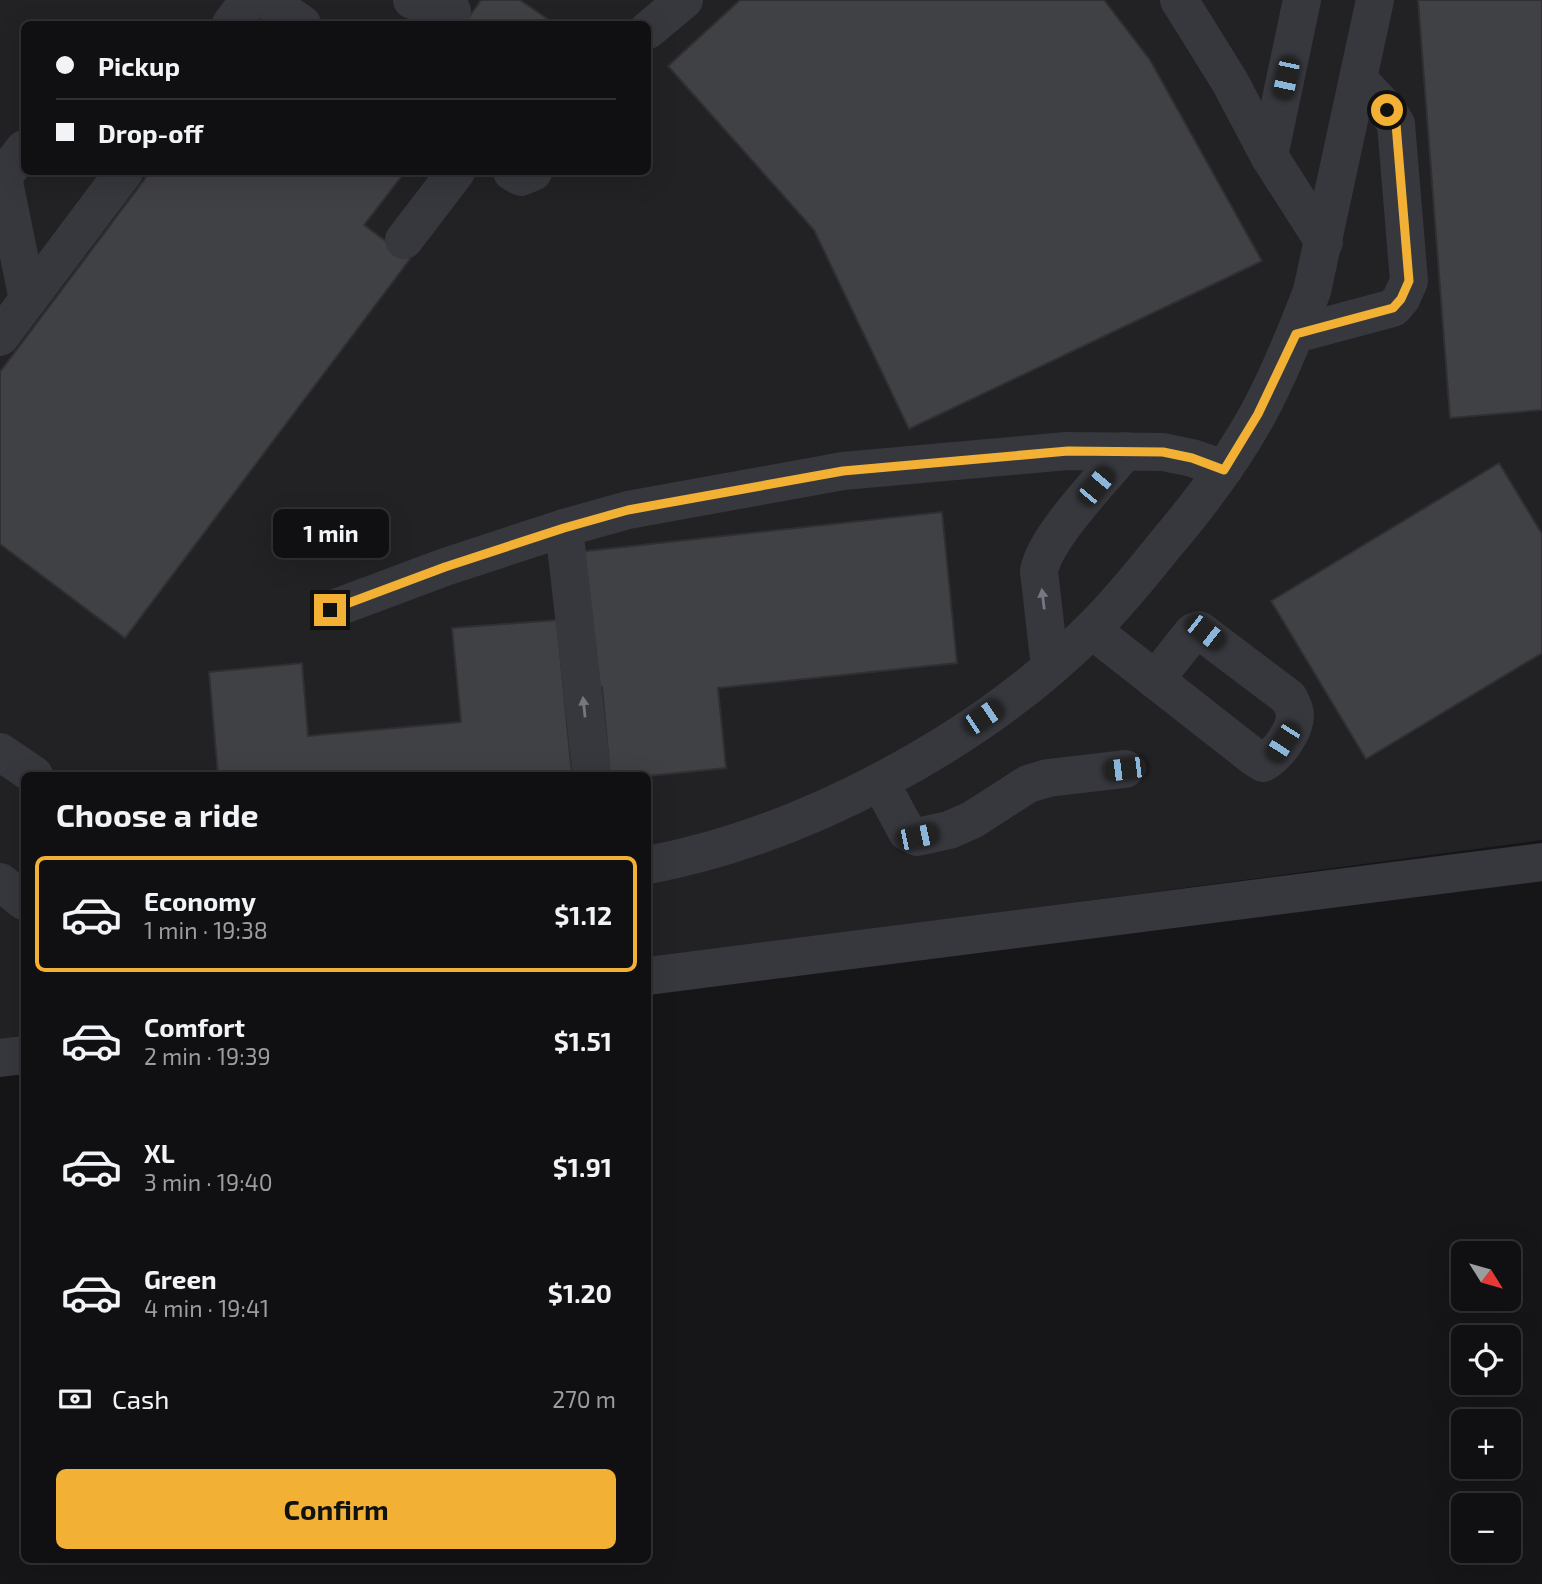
<!DOCTYPE html>
<html lang="en">
<head>
<meta charset="utf-8">
<style>
	:root { --surface:#101012; --page:#1e1e20; --text:#f1f3f6; --muted:#9c9d9f; --line:#303032; --accent:#f2b134 }
	body { margin:0; font-family:"Exo 2",sans-serif; background:var(--page); color:var(--text); height:100vh; display:flex; flex-direction:column; font-size:26px; white-space:nowrap }
	* { box-sizing:border-box; margin:0 }
	p { font-size:23px; color:var(--muted) }
	.icon { flex:none; width:38px; height:38px; fill:none; stroke:currentColor; stroke-width:2; stroke-linecap:round; stroke-linejoin:round }
	.map { position:relative; flex:1; overflow:hidden }
	.panel { position:absolute; left:21px; top:772px; width:630px; height:791px; display:flex; flex-direction:column; background:var(--surface); border-radius:10px; box-shadow:0 7px 28px #0002,0 0 0 2px var(--line) }
	.panel>* { flex:none }
	.guide { position:absolute; left:21px; top:21px; width:630px; height:154px; border-radius:10px; box-shadow:0 7px 28px #0002,0 0 0 2px var(--line); display:grid; align-content:center; height:154px; padding:0 35px; background:var(--surface) }
	.needle { width:46px; rotate:127deg }
	.tools { position:absolute; left:1451px; top:1241px; display:grid; gap:14px }
	.tools a { display:grid; place-items:center; width:70px; height:70px; border-radius:10px; background:var(--surface); box-shadow:0 7px 28px #0002,0 0 0 2px var(--line); font-size:35px }
	.end { position:absolute; width:32px; height:32px; margin:-16px; border:9px solid #f2b134; background:#111; box-shadow:0 0 0 4px #111 }
	.from { border-radius:50% }
	.bubble { position:absolute; height:49px; border-radius:10px; background:var(--surface); box-shadow:0 7px 28px #0002,0 0 0 2px var(--line); font-size:23px; font-weight:700; line-height:49px; text-align:center }
	.car { position:absolute; width:21px; height:42px; margin:-21px -10px; border-radius:9px; box-shadow:0 0 5px 2px #0007; background:linear-gradient(#222 24%,#8ab4d8 0 40%,#222 0 76%,#8ab4d8 0 86%,#222 0) }
	.guide b { display:flex; align-items:center; gap:24px; height:66px; font-size:26px }
	.guide b+b { border-top:2px solid var(--line) }
	.guide i { width:18px; height:18px; background:var(--text) }
	ul { padding:0; list-style:none }
	li { display:flex; align-items:center; gap:21px; height:116px; margin:0 14px 10px; padding:0 21px; border:4px solid transparent; border-radius:10px }
	li div { flex:1 }
	li b { display:block; font-size:26px }
	li em { font-style:normal; font-weight:700 }
	li.selected { border-color:var(--accent) }
	li>.icon { width:63px; height:63px; stroke-width:1.5 }
	h2 { padding:0 35px; font-size:32px; line-height:84px }
	.pay { display:flex; align-items:center; gap:18px; height:77px; padding:0 35px; font-size:26px }
	.pay p { margin-inline-start:auto }
	.cta { display:flex; gap:14px; margin-top:auto; padding:14px 35px }
	.cta a { flex:1; height:80px; border-radius:10px; background:var(--accent); color:#111; font-size:28px; font-weight:700; line-height:80px; text-align:center }
	.map>svg:first-child { display:block }
	.built { fill:#222225; fill-rule:evenodd }
	.building { fill:#404145; stroke:#303034; stroke-width:2 }
	.lines { fill:none; stroke-linecap:round; stroke-linejoin:round }
	.minor { stroke:#37383d; stroke-width:38 }
	.oneway { fill:#757881 }
	.route { stroke:#f2b134; stroke-width:9 }
</style>
</head>
<body>
<div class="map">
<svg width="1542" height="1584" viewBox="0 0 1542 1584">
	<rect width="100%" height="100%" fill="#161618"/>
	<path class="built" d="M 0,0 L 1542,0 L 1542,840 L 648,960 L 648,775 L 24,775 L 24,1043 L 0,1046 ZM 24,24 L 648,24 L 648,172 L 24,172 Z"/>
	<g class="building">
		<path d="M 481,0 L 520,0 L 555,24 L 464,24 Z"/>
		<path d="M 740,0 L 1104,0 L 1150,60 L 1262,261 L 909,429 L 814,230 L 668,66 Z"/>
		<path d="M 1418,0 L 1542,0 L 1542,410 L 1450,418 Z"/>
		<path d="M 150,172 L 405,172 L 364,225 L 410,259 L 125,638 L 0,544 L 0,372 Z"/>
		<path d="M 1499,463 L 1542,534 L 1542,653 L 1366,759 L 1271,601 Z"/>
		<path d="M 942,512 L 957,663 L 718,688 L 726,768 L 648,776 L 610,775 L 602,687 L 592,689 L 578,552 Z"/>
		<path d="M 557,620 L 572,775 L 218,775 L 209,672 L 302,663 L 308,736 L 461,722 L 452,628 Z"/>
	</g>
	<g class="lines">
		<g class="minor">
			<path d="M 267,0 L 302,24"/>
			<path d="M 412,0 L 452,11"/>
			<path d="M 1179,0 L 1230,82 L 1269,156 L 1324,242"/>
			<path d="M 231,24 L 249,0"/>
			<path d="M 648,30 L 684,0"/>
			<path d="M 1269,156 L 1302,0"/>
			<path d="M 512,172 L 521,177 L 533,172"/>
			<path d="M 3,177 L 28,300"/>
			<path d="M 0,181 L 24,149"/>
			<path d="M 404,240 L 456,172"/>
			<path d="M 1296,334 L 1393,308 L 1401,299 L 1409,281 L 1396,124 L 1387,110 L 1358,79"/>
			<path d="M 0,337 L 124,172"/>
			<path d="M 564,528 L 592,775"/>
			<path d="M 330,610 L 445,567 L 564,528 L 628,510 L 843,471 L 1067,451 L 1163,452 L 1192,458 L 1224,469"/>
			<path d="M 1092,630 L 1255,758 L 1263,763 C 1277,755 1295,732 1295,715 C 1295,709 1291,703 1289,698 L 1199,630 L 1193,632 L 1155,680"/>
			<path d="M 1050,667 L 1039,571 C 1045,537 1102,480 1125,451"/>
			<path d="M 0,752 L 34,775"/>
			<path d="M 880,782 L 907,832 L 917,837 L 949,830 L 972,820 L 1028,784 L 1048,778 L 1125,769"/>
			<path d="M 648,865 C 803,836 979,742 1091,630 C 1117,604 1141,575 1164,546 C 1199,505 1233,460 1259,412 C 1280,373 1296,333 1312,291 L 1375,0"/>
			<path d="M 0,882 L 24,901"/>
			<path d="M 648,976 L 1542,862"/>
			<path d="M 0,1058 L 24,1055"/>
		</g>
	</g>
	<defs><path id="oneway-solid" d="M-6-.8H1V-3.2L6.5 0L1 3.2V.8H-6Z" transform="scale(1.75)"/></defs>
	<g class="oneway">
		<use href="#oneway-solid" transform="translate(1043 599) rotate(-97)"/>
		<use href="#oneway-solid" transform="translate(584 707) rotate(-96)"/>
	</g>
	<g class="lines">
		<path class="route" d="M 330,610 L 445,567 L 564,528 L 628,510 L 843,471 L 1068,451 L 1163,452 L 1192,458 L 1224,470 L 1258,414 L 1296,334 L 1393,308 L 1401,299 L 1409,281 L 1396,124 L 1387,110"/>
	</g>
</svg>
<div class="tools">
<a><svg class="needle" viewBox="-14 -14 28 28"><path d="M0-13l5 13h-10z" fill="#e53935"/><path d="M0 13l5-13h-10z" fill="#9c9d9f"/></svg></a>
<a><svg class="icon" aria-label="locate" viewBox="0 0 24 24"><circle cx="12" cy="12" r="6"/><path d="M12 2v4M12 18v4M2 12h4M18 12h4"/></svg></a>
<a>+</a>
<a>−</a>
</div>
<i class="end from" style="left:1387px;top:110px"></i>
<i class="end" style="left:330px;top:610px"></i>
<div class="bubble" style="left:273px;top:509px;width:116px">1 min</div>
<i class="car" style="left:1286px;top:78px;rotate:192deg"></i>
<i class="car" style="left:1096px;top:486px;rotate:40deg"></i>
<i class="car" style="left:1205px;top:632px;rotate:128deg"></i>
<i class="car" style="left:983px;top:717px;rotate:56deg"></i>
<i class="car" style="left:1283px;top:742px;rotate:213deg"></i>
<i class="car" style="left:1125px;top:769px;rotate:263deg"></i>
<i class="car" style="left:917px;top:837px;rotate:78deg"></i>
<div class="guide">
<b><i class="from"></i>Pickup</b>
<b><i></i>Drop-off</b>
</div>
<section class="panel">
<h2>Choose a ride</h2>
<ul>
<li class="selected"><svg class="icon" aria-label="car" viewBox="0 0 24 24"><path d="M5 17H2v-5l4-1 3-4h7l3 4 3 1v5h-3M9 17h6M6 11h13"/><circle cx="7" cy="17" r="2"/><circle cx="17" cy="17" r="2"/></svg><div><b>Economy</b><p>1 min · 19:38</p></div><em>$1.12</em></li>
<li><svg class="icon" aria-label="car" viewBox="0 0 24 24"><path d="M5 17H2v-5l4-1 3-4h7l3 4 3 1v5h-3M9 17h6M6 11h13"/><circle cx="7" cy="17" r="2"/><circle cx="17" cy="17" r="2"/></svg><div><b>Comfort</b><p>2 min · 19:39</p></div><em>$1.51</em></li>
<li><svg class="icon" aria-label="car" viewBox="0 0 24 24"><path d="M5 17H2v-5l4-1 3-4h7l3 4 3 1v5h-3M9 17h6M6 11h13"/><circle cx="7" cy="17" r="2"/><circle cx="17" cy="17" r="2"/></svg><div><b>XL</b><p>3 min · 19:40</p></div><em>$1.91</em></li>
<li><svg class="icon" aria-label="car" viewBox="0 0 24 24"><path d="M5 17H2v-5l4-1 3-4h7l3 4 3 1v5h-3M9 17h6M6 11h13"/><circle cx="7" cy="17" r="2"/><circle cx="17" cy="17" r="2"/></svg><div><b>Green</b><p>4 min · 19:41</p></div><em>$1.20</em></li>
</ul>
<div class="pay"><svg class="icon" aria-label="cash" viewBox="0 0 24 24"><path d="M3 7h18v10H3z"/><circle cx="12" cy="12" r="2"/></svg>Cash<p>270 m</p></div>
<div class="cta"><a>Confirm</a></div>
</section>
</div>
</body>
</html>
